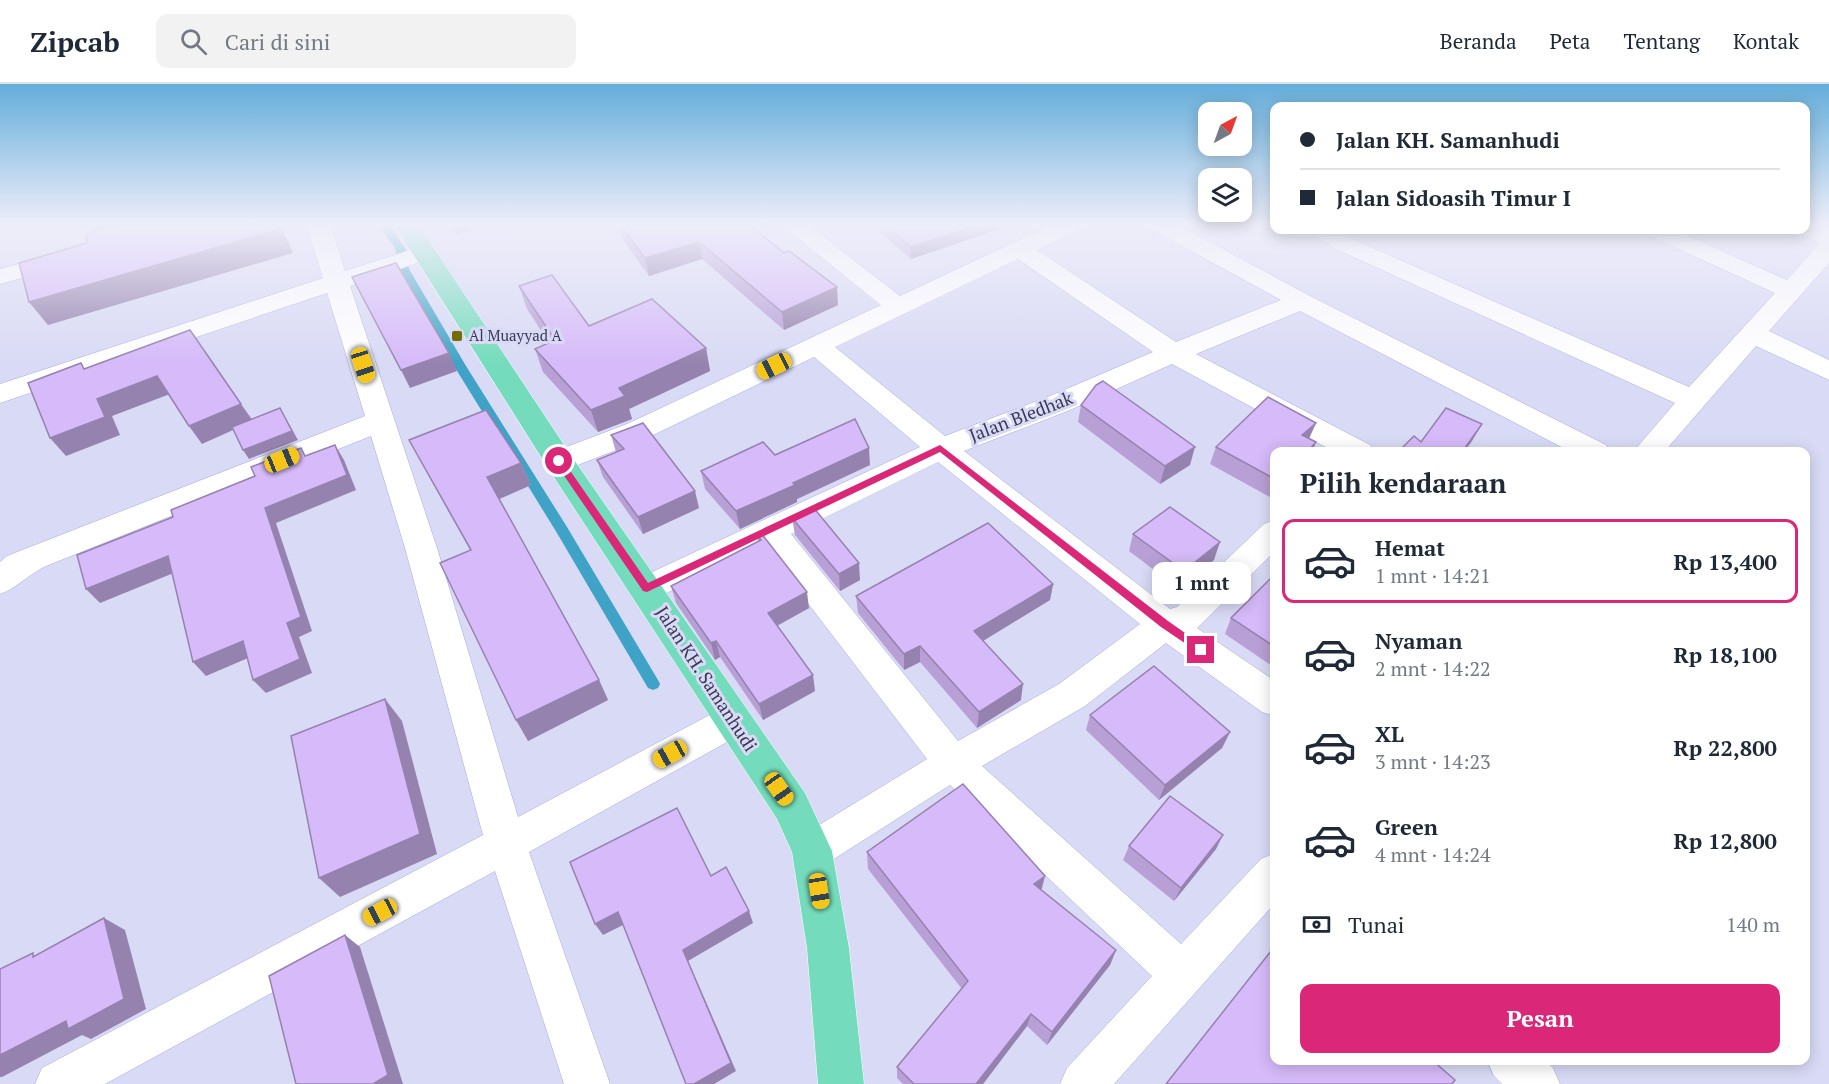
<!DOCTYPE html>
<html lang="id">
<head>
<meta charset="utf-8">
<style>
	:root { --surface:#fff; --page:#f2f2f3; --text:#1f2937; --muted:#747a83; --line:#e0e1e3; --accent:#db2777 }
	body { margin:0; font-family:"PT Serif",serif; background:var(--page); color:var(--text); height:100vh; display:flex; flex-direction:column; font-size:22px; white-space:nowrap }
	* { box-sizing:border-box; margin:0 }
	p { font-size:20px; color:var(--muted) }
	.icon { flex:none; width:33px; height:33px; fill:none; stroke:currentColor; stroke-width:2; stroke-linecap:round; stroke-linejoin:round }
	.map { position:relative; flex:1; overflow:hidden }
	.drawer { position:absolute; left:1270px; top:363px; width:540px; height:618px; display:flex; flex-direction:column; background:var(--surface); border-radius:12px; box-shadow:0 3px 15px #0003 }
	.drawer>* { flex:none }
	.top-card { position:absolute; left:1270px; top:18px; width:540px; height:132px; border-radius:12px; box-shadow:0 3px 15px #0003; display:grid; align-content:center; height:132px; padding:0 30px; background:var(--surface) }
	.needle { width:39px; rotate:41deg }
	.tools { position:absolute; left:1198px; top:18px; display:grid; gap:12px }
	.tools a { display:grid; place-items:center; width:54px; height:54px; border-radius:12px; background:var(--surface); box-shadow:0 3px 15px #0003; font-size:30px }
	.end { position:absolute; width:27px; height:27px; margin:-14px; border:8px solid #db2777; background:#fff; box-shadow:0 0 0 3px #fff }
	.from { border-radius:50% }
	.bubble { position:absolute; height:42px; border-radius:12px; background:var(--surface); box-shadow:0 3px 15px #0003; font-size:20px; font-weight:700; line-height:42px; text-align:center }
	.car { position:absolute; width:18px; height:36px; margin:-18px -9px; border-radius:8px; box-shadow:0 0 4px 2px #0007; background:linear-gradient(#f5c518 24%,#345 0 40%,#f5c518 0 76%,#345 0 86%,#f5c518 0) }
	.top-card b { display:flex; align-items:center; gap:21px; height:57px; font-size:22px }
	.top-card b+b { border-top:2px solid var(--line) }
	.top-card i { width:15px; height:15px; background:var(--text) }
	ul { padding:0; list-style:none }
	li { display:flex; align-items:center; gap:18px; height:84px; margin:0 12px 9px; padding:0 18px; border:3px solid transparent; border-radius:12px }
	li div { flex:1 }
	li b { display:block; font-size:22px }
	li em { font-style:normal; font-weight:700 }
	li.on { border-color:var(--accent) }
	li>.icon { width:54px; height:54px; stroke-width:1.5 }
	h2 { padding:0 30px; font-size:27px; line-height:72px }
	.pay { display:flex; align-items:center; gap:15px; height:66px; padding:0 30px; font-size:22px }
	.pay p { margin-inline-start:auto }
	.cta { display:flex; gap:12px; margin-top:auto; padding:12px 30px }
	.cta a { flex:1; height:69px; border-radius:12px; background:var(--accent); color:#fff; font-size:24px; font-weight:700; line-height:69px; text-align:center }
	header { display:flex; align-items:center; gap:36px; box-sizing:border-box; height:84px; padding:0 30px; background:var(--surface); border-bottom:2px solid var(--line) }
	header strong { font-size:28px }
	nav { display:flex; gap:33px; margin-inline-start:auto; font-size:21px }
	.search { width:420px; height:54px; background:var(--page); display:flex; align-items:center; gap:15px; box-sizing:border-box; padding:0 21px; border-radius:12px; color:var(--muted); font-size:22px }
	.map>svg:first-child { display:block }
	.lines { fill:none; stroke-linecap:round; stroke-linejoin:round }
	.stream { fill:#3ea3c6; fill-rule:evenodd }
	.minor-casing { stroke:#a8a7e8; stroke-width:1 }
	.major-casing { stroke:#fff; stroke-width:1 }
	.minor { fill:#fff; fill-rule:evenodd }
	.major { fill:#74dcbc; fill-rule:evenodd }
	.wall { fill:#b8a0d6 }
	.shaded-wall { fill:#9682ae }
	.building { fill:#d6baf9; stroke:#9682ae; stroke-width:1.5 }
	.route { fill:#db2777 }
	.poi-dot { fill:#746c08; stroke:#d9daf5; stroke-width:2 }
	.labels { text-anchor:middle; stroke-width:6; stroke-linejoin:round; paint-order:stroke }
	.far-poi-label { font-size:15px; fill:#3a3954; stroke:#d9daf5; text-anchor:start }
	.street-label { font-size:18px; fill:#3a3954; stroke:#d9daf5 }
</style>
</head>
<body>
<header>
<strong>Zipcab</strong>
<div class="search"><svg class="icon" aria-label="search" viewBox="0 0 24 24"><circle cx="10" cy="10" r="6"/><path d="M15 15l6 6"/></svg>Cari di sini</div>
<nav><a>Beranda</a><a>Peta</a><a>Tentang</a><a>Kontak</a></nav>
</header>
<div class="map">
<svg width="1829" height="1000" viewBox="0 0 1829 1000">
	<rect width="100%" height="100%" fill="#d9daf5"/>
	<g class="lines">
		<path class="stream" d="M 378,140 L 388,140 L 405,164 L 409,185 L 466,282 L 567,443 L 658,596 L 660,600 L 658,604 L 653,606 L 648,604 L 557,449 L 454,282 L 399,185 L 395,164 Z"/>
		<defs>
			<g id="minor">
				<path d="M 306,140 L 330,140 L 345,187 L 426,161 L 435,163 L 438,168 L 435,173 L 350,202 L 437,464 L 518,733 L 719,626 L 732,621 L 745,626 L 750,637 L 745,648 L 529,768 L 610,1000 L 564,1000 L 495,787 L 105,1000 L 35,1000 L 42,984 L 483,751 L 405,464 L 371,352 L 46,482 C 29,490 17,504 0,510 L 0,478 L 7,472 L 365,332 L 327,209 L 0,319 L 0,300 L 323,194 Z"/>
				<path d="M 780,140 L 807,140 L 900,212 L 1053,140 L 1084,140 L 1080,145 L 1037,166 L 1176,258 L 1281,216 L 1151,145 L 1147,140 L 1176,140 L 1310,212 L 1606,361 L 1610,368 L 1571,368 L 1300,227 L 1196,270 L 1370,361 L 1374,368 L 1335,368 L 1172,280 L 1070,326 L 964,367 L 1170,525 L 1177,523 L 1264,440 L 1275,436 L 1275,467 L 1197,544 L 1275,597 L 1275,632 L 1262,628 L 1166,559 L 1085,622 L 982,682 L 1181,860 L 1261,775 L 1275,769 L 1275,819 L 1114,1000 L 1060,1000 L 1067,984 L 1152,892 L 950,701 L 826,780 L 812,786 L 798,780 L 792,767 L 798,754 L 927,675 L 765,463 L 647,518 L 635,514 L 630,505 L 635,496 L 920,363 L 814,273 L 647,354 L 570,384 L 559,387 L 548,384 L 544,377 L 548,370 L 627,340 L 881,221 ZM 1018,175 L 1153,268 L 1050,312 L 945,352 L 835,263 ZM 938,378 L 1140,540 L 1059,600 L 958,657 L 791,450 Z"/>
				<path d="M 1806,140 L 1818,140 L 1829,145 L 1829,179 L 1769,247 L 1829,276 L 1829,296 L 1756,262 L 1664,368 L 1633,368 L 1675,319 L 1336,165 L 1313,151 L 1309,146 L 1337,146 L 1352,155 L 1689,303 L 1775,209 L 1648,151 L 1645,146 L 1674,146 L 1787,196 L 1820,159 L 1798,148 L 1796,146 L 1806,146 Z"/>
				<path d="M 64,168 L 73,170 L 76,175 L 73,180 L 0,200 L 0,185 Z"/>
				<path d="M 1487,976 L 1545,976 L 1553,984 L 1560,1000 L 1502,1000 L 1494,992 Z"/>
			</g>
			<path id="major" d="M 394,140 L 418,140 L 570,370 L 805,709 L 832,767 L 849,864 L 864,1000 L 818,1000 L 807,864 L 798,806 L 792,768 L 777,735 L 548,384 Z"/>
		</defs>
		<use href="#minor" class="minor-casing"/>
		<use href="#major" class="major-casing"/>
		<use href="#minor" class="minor"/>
		<use href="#major" class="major"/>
	</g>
	<g class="wall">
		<path d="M 449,140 L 489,140 L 457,150 Z"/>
		<path d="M 618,140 L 748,140 L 838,221 L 784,246 L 702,175 L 649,192 L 622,154 Z"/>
		<path d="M 870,140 L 1014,140 L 911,175 Z"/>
		<path d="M 519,202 L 589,242 L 706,264 L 710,287 L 629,325 L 632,335 L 598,348 L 543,288 L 535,265 L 549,259 L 527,225 Z"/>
		<path d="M 1081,321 L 1190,381 L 1160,400 L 1078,338 Z"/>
		<path d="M 1316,339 L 1309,355 L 1316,358 L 1312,368 L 1275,368 L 1275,416 L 1210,380 L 1216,363 Z"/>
		<path d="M 611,351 L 699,424 L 643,450 L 603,393 L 597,376 L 616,368 Z"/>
		<path d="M 409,356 L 521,379 L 531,401 L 499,415 L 599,596 L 608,616 L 528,657 L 470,466 Z"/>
		<path d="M 775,371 L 870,381 L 797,415 L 797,418 L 740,445 L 705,405 L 701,387 Z"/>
		<path d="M 792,434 L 860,496 L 840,507 L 795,451 Z"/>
		<path d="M 761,449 L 809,524 L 777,542 L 815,607 L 763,636 L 720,573 L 715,576 L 676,519 L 671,502 L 758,458 L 757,451 Z"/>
		<path d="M 1133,450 L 1214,476 L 1178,504 L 1129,467 Z"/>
		<path d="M 1275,490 L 1275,584 L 1225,550 L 1231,534 Z"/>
		<path d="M 1053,500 L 1050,516 L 983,557 L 1021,616 L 977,644 L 920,578 L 904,586 L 858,529 L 856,512 Z"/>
		<path d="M 1090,631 L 1230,648 L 1222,664 L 1159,716 L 1086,646 Z"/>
		<path d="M 1129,762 L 1216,765 L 1174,817 L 1123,776 Z"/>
		<path d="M 867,768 L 1041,806 L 1116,866 L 1110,881 L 1047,961 L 1027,942 L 983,1000 L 903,1000 L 897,994 L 897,983 L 962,905 L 868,785 Z"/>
	</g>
	<g class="shaded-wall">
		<path d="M 88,140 L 156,140 L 99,155 Z"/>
		<path d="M 278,140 L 280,140 L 293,169 L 48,241 L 29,218 Z"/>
		<path d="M 453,140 L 489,140 L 457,150 Z"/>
		<path d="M 981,140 L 1014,140 L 911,175 L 911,163 Z"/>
		<path d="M 699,158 L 702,175 L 649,192 L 645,174 Z"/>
		<path d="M 837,203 L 838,221 L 784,246 L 782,228 Z"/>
		<path d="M 706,264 L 710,287 L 629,325 L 632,335 L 598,348 L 591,326 L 619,304 Z"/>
		<path d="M 449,269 L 457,287 L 410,304 L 401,286 Z"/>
		<path d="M 157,292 L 170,310 L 112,332 L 120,351 L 66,372 L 50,354 L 97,315 Z"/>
		<path d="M 241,320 L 253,337 L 202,360 L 189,342 Z"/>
		<path d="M 280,324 L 298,356 L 249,375 L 243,366 Z"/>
		<path d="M 1316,339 L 1308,356 L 1302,351 Z"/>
		<path d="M 1482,340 L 1472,357 L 1464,368 L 1462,368 Z"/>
		<path d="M 1316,358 L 1312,368 L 1307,368 Z"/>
		<path d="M 335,361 L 344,376 L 356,406 L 276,439 L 312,547 L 299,553 L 312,589 L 266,609 L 253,596 L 287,539 L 265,424 Z"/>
		<path d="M 1195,363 L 1190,381 L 1160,400 L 1165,382 Z"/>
		<path d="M 869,364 L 870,381 L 797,415 L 797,418 L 740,445 L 736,427 L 793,399 Z"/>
		<path d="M 521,379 L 531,401 L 497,416 L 487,393 Z"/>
		<path d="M 695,407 L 699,424 L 643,450 L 638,433 Z"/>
		<path d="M 1220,458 L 1214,476 L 1178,504 L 1184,487 Z"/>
		<path d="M 168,472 L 181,486 L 100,519 L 86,505 Z"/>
		<path d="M 859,479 L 860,496 L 840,507 L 839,490 Z"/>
		<path d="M 1053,500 L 1050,516 L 973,563 L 974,547 Z"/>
		<path d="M 807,508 L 809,524 L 771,545 L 768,529 Z"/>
		<path d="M 243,557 L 255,571 L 206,592 L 193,578 Z"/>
		<path d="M 716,557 L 720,573 L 715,576 L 711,559 Z"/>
		<path d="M 920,562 L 920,578 L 904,586 L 904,570 Z"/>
		<path d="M 813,591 L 815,607 L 763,636 L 759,620 Z"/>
		<path d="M 599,596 L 608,616 L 528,657 L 516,636 Z"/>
		<path d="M 1023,600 L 1021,616 L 977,644 L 979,628 Z"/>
		<path d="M 385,615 L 402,637 L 437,770 L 340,813 L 319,794 Z"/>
		<path d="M 1230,648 L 1222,664 L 1159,716 L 1165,701 Z"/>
		<path d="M 1223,751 L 1216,765 L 1174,817 L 1181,804 Z"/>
		<path d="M 1045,792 L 1041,808 L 1034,800 Z"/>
		<path d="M 749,827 L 753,839 L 688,877 L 736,987 L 714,1000 L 694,1000 L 683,866 Z"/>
		<path d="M 618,828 L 625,840 L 603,851 L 595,840 Z"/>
		<path d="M 104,834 L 125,846 L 146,925 L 91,955 L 82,951 L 2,993 L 0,993 L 0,971 Z"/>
		<path d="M 345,851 L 360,863 L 403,1000 L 373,1000 Z"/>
		<path d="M 1116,866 L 1110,881 L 1047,961 L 1052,948 Z"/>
		<path d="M 1031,930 L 1027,942 L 983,1000 L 976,1000 Z"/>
	</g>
	<g class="building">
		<path d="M 124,140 L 278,140 L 280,145 L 29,218 L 19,179 L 87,159 L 86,150 Z"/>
		<path d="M 620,140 L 748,140 L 784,169 L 789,167 L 837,203 L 782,228 L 699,158 L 645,174 Z"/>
		<path d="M 883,140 L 981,140 L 911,163 Z"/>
		<path d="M 396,179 L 449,269 L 401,286 L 352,193 Z"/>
		<path d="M 552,191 L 589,242 L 652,215 L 706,264 L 619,304 L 625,312 L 591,326 L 535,265 L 555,256 L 519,202 Z"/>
		<path d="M 190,246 L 241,320 L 189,342 L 157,292 L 97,315 L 105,333 L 50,354 L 28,299 L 81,279 L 84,285 Z"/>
		<path d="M 1103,297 L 1195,363 L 1165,382 L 1081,321 L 1096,301 Z"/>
		<path d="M 1268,313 L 1316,339 L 1302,351 L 1316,358 L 1307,368 L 1275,368 L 1275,395 L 1216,363 Z"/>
		<path d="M 280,324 L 292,347 L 243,366 L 232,343 Z"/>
		<path d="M 1446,324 L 1482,340 L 1462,368 L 1430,367 L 1429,368 L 1398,368 L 1414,352 L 1421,358 Z"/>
		<path d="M 486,326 L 521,379 L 487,393 L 599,596 L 516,636 L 440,479 L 471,466 L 409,356 Z"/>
		<path d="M 855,335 L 869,364 L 793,399 L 795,401 L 736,427 L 701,387 L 763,358 L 775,371 Z"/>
		<path d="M 643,339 L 695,407 L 638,433 L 597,376 L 624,365 L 611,351 Z"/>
		<path d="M 335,361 L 347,391 L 265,424 L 301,533 L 287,539 L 300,575 L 253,596 L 243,557 L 193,578 L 168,472 L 86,505 L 77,471 L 173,433 L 171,426 L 255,392 L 251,383 L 301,364 L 305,372 Z"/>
		<path d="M 813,423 L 859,479 L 839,490 L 792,434 Z"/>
		<path d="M 1170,423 L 1220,458 L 1184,487 L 1133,450 Z"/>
		<path d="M 988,439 L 1053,500 L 974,547 L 1023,600 L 979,628 L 920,562 L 904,570 L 856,512 Z"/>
		<path d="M 761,449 L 807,508 L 768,529 L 813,591 L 759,620 L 716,557 L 711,559 L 671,502 L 761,456 L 757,451 Z"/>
		<path d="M 1275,490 L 1275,563 L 1231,534 Z"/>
		<path d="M 1154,582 L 1230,648 L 1165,701 L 1090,631 Z"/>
		<path d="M 385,615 L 420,750 L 319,794 L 291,652 Z"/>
		<path d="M 963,700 L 1045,792 L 1034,800 L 1116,866 L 1052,948 L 1031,930 L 976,1000 L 914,1000 L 897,983 L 968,897 L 867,768 Z"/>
		<path d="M 1170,712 L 1223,751 L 1181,804 L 1129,762 Z"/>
		<path d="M 677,724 L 711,792 L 726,783 L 749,827 L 683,866 L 731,979 L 694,1000 L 686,1000 L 618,828 L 595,840 L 570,778 Z"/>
		<path d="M 104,834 L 124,915 L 68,945 L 66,937 L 0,971 L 0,885 L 33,869 L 33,873 Z"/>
		<path d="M 345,851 L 388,991 L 373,1000 L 296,1000 L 269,892 Z"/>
		<path d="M 1275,862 L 1275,976 L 1432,976 L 1455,996 L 1452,1000 L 1166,1000 Z"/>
	</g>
	<linearGradient id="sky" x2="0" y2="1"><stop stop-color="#64adda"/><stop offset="0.5" stop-color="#eeeefa"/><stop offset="1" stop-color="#eeeefa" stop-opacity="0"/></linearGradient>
	<rect width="1829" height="280" fill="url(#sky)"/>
	<path class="route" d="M 940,361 L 1168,537 L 1205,563 L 1205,568 L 1198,568 L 1161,543 L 940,368 L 647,508 L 643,507 L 554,377 L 562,375 L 648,499 Z"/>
	<rect class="poi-dot" x="451" y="246" width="12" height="12" rx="3"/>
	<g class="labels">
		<g class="far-poi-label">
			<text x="469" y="257">Al Muayyad A</text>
		</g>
		<g class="street-label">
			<text transform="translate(1021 333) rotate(-21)" y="6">Jalan Bledhak</text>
			<text transform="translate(706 595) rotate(57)" y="6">Jalan KH. Samanhudi</text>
		</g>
	</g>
</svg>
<div class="tools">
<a><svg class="needle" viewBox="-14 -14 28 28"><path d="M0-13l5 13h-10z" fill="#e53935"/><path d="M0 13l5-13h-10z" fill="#747a83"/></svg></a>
<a><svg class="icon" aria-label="layers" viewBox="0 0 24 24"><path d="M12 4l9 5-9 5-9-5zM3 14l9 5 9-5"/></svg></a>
</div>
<i class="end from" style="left:559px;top:377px"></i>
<i class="end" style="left:1201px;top:566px"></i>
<div class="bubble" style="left:1152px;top:478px;width:99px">1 mnt</div>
<i class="car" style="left:363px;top:281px;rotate:162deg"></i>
<i class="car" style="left:774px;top:282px;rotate:244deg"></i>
<i class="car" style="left:282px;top:376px;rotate:68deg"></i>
<i class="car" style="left:670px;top:670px;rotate:241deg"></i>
<i class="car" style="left:779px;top:705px;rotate:145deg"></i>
<i class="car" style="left:819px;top:807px;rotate:171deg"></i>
<i class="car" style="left:380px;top:828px;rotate:242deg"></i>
<div class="top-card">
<b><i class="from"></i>Jalan KH. Samanhudi</b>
<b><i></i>Jalan Sidoasih Timur I</b>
</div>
<section class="drawer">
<h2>Pilih kendaraan</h2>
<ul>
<li class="on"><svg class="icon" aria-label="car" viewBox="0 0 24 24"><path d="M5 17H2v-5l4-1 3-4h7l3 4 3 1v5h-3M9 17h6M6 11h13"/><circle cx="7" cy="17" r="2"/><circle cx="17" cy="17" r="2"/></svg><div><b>Hemat</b><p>1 mnt · 14:21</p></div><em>Rp 13,400</em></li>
<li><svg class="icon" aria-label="car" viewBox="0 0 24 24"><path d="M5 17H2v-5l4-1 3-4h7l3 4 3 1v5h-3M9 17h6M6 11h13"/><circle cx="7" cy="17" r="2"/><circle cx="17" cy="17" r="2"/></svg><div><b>Nyaman</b><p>2 mnt · 14:22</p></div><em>Rp 18,100</em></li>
<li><svg class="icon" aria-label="car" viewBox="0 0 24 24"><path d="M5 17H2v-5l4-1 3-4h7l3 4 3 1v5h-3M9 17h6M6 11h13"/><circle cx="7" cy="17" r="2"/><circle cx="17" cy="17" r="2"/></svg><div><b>XL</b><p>3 mnt · 14:23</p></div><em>Rp 22,800</em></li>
<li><svg class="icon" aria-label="car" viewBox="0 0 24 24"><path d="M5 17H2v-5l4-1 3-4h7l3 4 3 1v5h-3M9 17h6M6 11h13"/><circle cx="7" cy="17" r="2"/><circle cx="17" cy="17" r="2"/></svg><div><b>Green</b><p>4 mnt · 14:24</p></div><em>Rp 12,800</em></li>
</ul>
<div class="pay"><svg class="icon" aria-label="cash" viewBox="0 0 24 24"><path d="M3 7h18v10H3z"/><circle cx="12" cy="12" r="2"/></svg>Tunai<p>140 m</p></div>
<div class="cta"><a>Pesan</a></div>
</section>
</div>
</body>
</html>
